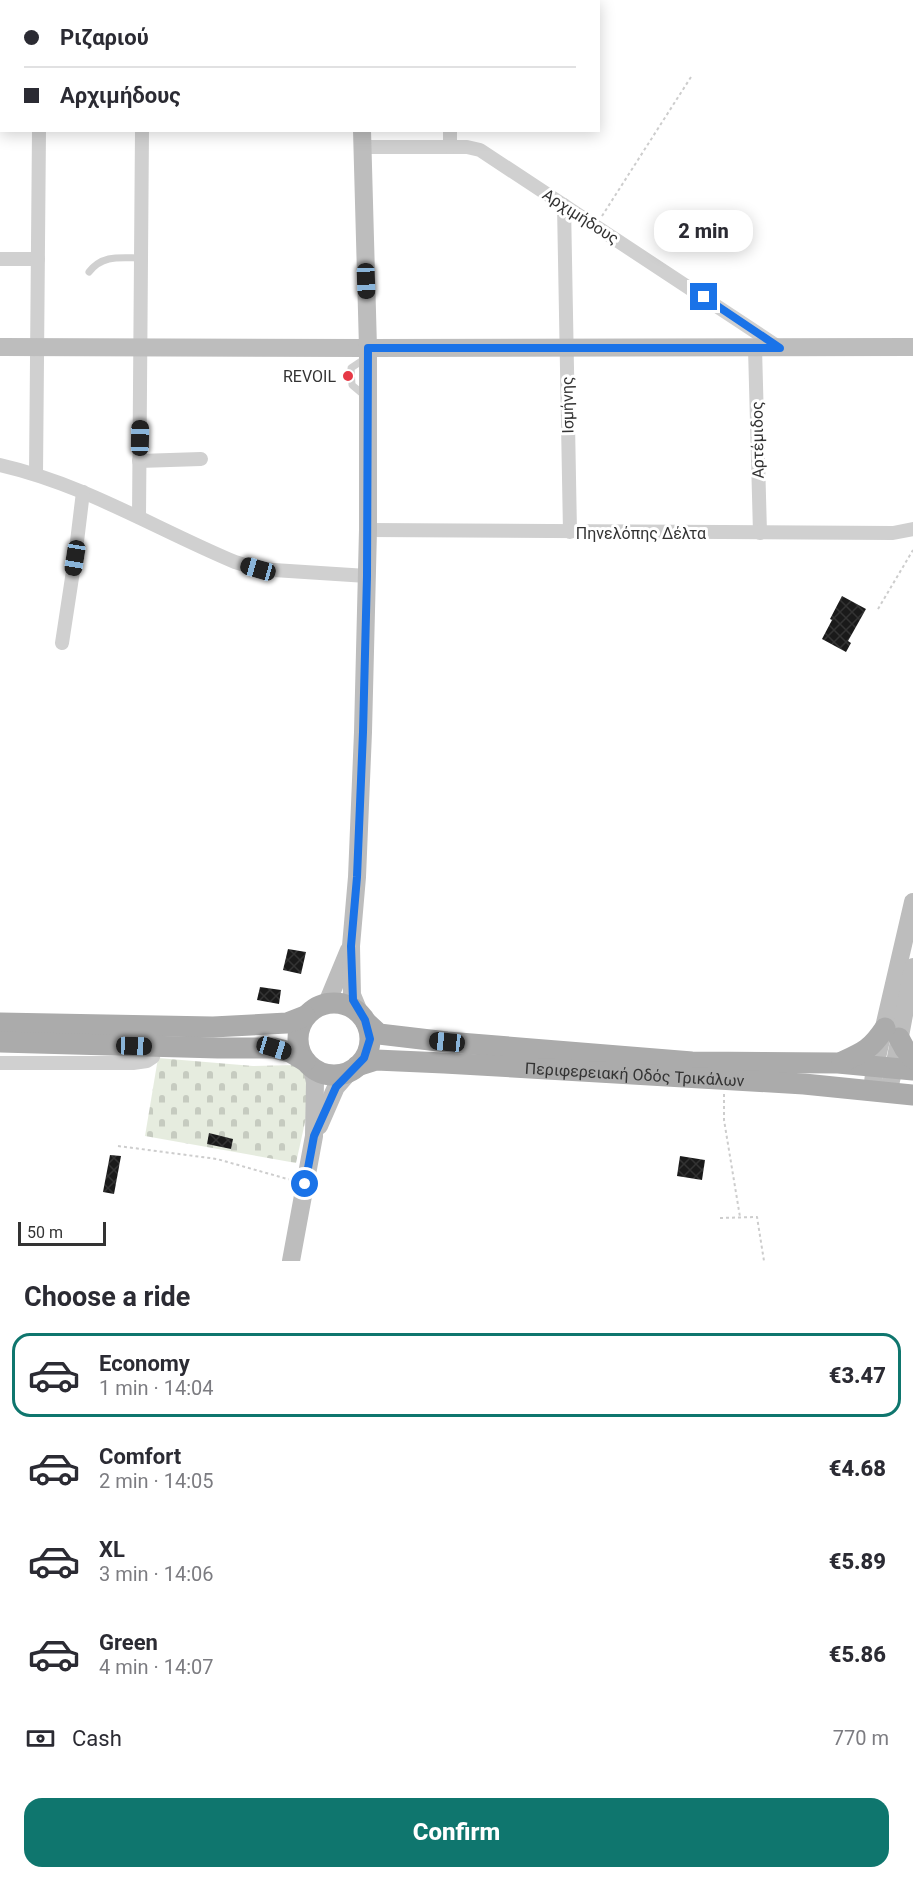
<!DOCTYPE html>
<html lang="en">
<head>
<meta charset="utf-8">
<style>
	:root { --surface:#fff; --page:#f7f7f7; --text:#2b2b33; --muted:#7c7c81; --line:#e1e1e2; --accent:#0f766e }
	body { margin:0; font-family:Roboto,sans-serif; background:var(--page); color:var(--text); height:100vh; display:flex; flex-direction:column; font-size:22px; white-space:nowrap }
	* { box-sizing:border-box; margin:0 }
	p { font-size:20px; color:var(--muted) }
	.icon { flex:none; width:33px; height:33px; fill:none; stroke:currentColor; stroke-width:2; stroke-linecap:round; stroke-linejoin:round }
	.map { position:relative; height:1261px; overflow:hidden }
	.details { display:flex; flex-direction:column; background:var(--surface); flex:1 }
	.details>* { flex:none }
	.guide { position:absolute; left:0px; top:0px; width:600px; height:132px; box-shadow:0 3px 15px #0003; display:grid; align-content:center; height:132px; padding:0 24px; background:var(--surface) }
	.scale { position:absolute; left:18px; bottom:15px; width:88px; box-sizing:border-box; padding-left:6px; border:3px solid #333; border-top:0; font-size:16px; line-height:21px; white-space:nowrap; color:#333; -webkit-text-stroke:4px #fff; paint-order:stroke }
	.end { position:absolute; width:27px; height:27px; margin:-14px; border:8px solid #1a73e8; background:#fff; box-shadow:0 0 0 3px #fff }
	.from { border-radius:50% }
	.bubble { position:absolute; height:42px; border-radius:18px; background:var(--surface); box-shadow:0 3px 15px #0003; font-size:20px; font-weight:800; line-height:42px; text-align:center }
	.car { position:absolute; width:18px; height:36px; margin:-18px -9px; border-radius:8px; box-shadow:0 0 4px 2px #0007; background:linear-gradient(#222 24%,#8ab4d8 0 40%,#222 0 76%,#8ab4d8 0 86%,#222 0) }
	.guide b { display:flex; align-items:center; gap:21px; height:57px; font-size:22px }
	.guide b+b { border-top:2px solid var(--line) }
	.guide i { width:15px; height:15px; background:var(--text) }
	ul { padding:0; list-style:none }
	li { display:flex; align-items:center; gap:18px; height:84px; margin:0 12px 9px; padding:0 12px; border:3px solid transparent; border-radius:18px }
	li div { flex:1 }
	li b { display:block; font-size:22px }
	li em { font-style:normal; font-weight:800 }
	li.active { border-color:var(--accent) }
	li>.icon { width:54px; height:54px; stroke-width:1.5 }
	h2 { padding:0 24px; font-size:27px; line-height:72px }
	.pay { display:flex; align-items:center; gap:15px; height:66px; padding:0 24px; font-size:22px }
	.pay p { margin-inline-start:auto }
	.cta { display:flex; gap:12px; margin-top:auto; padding:12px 24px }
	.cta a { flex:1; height:69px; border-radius:18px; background:var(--accent); color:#fff; font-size:24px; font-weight:800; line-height:69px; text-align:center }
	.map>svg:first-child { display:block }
	.cemetery { fill:url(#cemetery-stones) }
	.building { fill:url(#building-cross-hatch) }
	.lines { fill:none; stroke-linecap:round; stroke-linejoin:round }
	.path { stroke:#cdcdcd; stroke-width:2; stroke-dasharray:3 3; stroke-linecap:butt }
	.lane { stroke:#d0d0d0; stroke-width:7 }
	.street { stroke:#d0d0d0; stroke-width:14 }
	.secondary { stroke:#bdbdbd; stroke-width:18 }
	.primary { stroke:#ababab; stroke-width:21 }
	.route { stroke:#1a73e8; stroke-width:8 }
	.poi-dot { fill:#e63946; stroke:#fff; stroke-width:2 }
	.labels { text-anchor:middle; stroke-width:6; stroke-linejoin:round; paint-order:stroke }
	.street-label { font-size:16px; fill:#333; stroke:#fff }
	.poi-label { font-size:16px; fill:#333; stroke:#fff; text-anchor:end }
</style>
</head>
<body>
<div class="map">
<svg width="913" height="1261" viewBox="0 0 913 1261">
	<defs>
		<pattern id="cemetery-stones" width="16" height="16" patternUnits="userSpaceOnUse" patternTransform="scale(1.5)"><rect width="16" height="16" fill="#e6ecdf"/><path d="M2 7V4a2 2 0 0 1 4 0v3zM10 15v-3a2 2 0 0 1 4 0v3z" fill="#c6cbc0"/></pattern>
		<pattern id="building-cross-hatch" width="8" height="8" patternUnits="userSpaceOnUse" patternTransform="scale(1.5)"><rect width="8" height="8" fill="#1a1a1a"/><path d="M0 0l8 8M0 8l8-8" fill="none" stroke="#333"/></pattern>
	</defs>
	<rect width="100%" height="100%" fill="#fff"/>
	<path class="cemetery" d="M 158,1058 L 253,1066 L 294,1065 L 304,1068 L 313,1086 L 296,1163 L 145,1136 Z"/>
	<g class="building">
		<path d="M 842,596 L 866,609 L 848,641 L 851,643 L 846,652 L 822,639 L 832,620 L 830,619 Z"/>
		<path d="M 288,949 L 306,952 L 301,974 L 283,970 Z"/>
		<path d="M 260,987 L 281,990 L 279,1004 L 257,1000 Z"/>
		<path d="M 209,1133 L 233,1139 L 231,1149 L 207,1144 Z"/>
		<path d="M 110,1155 L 121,1156 L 114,1194 L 103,1192 Z"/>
		<path d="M 680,1156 L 705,1160 L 702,1180 L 677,1176 Z"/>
	</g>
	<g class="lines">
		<g class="path">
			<path d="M 602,216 L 691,77"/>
			<path d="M 878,609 L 913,550"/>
			<path d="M 724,1094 L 724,1120 L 740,1217"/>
			<path d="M 118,1146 L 217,1159 L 291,1180"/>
			<path d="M 720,1218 L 757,1217 L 764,1261"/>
		</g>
		<g class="lane">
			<path d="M 89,272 C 103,254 121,258 142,258"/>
			<path d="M 365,396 L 352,385 L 351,368 L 366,358"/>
		</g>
		<g class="street">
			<path d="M 39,0 L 39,2"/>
			<path d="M 164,0 L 164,2"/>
			<path d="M 451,2 L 451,0"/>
			<path d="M 0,72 L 2,72"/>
			<path d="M 363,147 L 467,147 L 480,150 L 780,348"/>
			<path d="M 450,147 L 450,130"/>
			<path d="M 564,205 L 570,532"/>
			<path d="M 0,259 L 38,259"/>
			<path d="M 755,348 L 760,533"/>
			<path d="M 139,461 L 201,459"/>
			<path d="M 0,465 C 84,484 156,529 235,562 L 258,569 L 367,576"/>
			<path d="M 36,474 L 39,130"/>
			<path d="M 139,517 L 142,130"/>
			<path d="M 368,530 L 893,533 L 913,529"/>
			<path d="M 62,643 L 75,558 L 83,492"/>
			<path d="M 0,1063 L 133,1063 L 147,1061 L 153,1057 L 156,1046"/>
		</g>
		<g class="secondary">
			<path d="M 352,0 L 352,2"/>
			<path d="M 0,347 L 368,348 L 913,347"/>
			<path d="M 327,1003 L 349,950"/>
			<path d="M 359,1012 L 352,995 L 351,946 L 357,877 L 363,732 L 368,530 L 368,348 L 362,130"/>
			<path d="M 872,1091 L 875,1066 L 913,902"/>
			<path d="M 888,1093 L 894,1068 L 913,967"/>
			<path d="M 319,1126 L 336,1087 L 350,1071"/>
			<path d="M 291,1261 L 314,1136 L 315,1082 L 312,1068"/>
		</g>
		<g class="primary">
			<circle cx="334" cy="1039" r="36"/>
			<path d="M 366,1022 L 379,1034 L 447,1042 L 692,1062 L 838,1063 L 913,1070"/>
			<path d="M 0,1023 L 213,1027 L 287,1023 L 305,1016"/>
			<path d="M 899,1038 L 905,1049 L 913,1059"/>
			<path d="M 0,1042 L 218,1048 L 274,1048 L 290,1052 L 305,1061"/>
			<path d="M 842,1062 C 864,1052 871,1049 885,1028"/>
			<path id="s1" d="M 357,1066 L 376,1060 L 444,1063 L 804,1084 L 913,1095"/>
		</g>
	</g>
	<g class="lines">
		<path class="route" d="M 305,1184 L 314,1136 L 336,1087 L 364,1058 L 370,1039 L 365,1020 L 353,1000 L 351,946 L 357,877 L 363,732 L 367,576 L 368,348 L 780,348 L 704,297"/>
	</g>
	<circle class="poi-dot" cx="348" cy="376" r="6"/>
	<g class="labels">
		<g class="street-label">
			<text transform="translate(581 216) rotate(33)" y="6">Αρχιμήδους</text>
			<text transform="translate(567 405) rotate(-91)" y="6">Ισμήνης</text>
			<text transform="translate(757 440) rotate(-91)" y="6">Αρτέμιδος</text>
			<text x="641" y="539">Πηνελόπης Δέλτα</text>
			<text dy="6" stroke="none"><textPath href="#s1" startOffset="279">Περιφερειακή Οδός Τρικάλων</textPath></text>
		</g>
		<g class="poi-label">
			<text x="336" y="382">REVOIL</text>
		</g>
	</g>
</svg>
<div class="scale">50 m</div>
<i class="end from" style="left:305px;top:1184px"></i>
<i class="end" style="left:704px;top:297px"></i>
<div class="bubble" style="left:654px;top:210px;width:99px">2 min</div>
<i class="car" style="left:366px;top:281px;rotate:178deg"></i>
<i class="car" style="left:140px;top:438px;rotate:1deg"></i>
<i class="car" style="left:75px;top:558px;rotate:189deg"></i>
<i class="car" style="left:258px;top:569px;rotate:286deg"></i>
<i class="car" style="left:447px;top:1042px;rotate:276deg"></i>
<i class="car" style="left:134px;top:1046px;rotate:92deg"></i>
<i class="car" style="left:274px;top:1048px;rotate:107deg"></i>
<div class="guide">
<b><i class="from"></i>Ριζαριού</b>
<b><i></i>Αρχιμήδους</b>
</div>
</div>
<section class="details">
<h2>Choose a ride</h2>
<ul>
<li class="active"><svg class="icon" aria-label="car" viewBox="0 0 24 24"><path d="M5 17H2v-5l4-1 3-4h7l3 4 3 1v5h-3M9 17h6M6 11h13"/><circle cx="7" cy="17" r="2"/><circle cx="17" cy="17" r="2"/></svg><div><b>Economy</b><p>1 min · 14:04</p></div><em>€3.47</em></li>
<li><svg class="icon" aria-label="car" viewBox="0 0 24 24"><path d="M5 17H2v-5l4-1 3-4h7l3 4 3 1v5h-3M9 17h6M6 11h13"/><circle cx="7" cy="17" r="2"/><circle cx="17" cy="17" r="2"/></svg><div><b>Comfort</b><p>2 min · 14:05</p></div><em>€4.68</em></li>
<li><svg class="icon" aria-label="car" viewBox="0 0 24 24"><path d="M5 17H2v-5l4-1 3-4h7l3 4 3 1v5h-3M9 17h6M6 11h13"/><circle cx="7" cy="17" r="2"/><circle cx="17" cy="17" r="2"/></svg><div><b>XL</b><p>3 min · 14:06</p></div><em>€5.89</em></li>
<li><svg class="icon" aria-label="car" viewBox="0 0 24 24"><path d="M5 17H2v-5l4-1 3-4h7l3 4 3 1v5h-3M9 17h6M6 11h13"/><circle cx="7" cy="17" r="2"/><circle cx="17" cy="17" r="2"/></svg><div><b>Green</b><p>4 min · 14:07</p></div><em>€5.86</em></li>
</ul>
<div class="pay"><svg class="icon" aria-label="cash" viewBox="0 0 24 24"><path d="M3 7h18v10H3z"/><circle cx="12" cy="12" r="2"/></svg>Cash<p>770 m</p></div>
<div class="cta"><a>Confirm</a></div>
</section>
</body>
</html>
